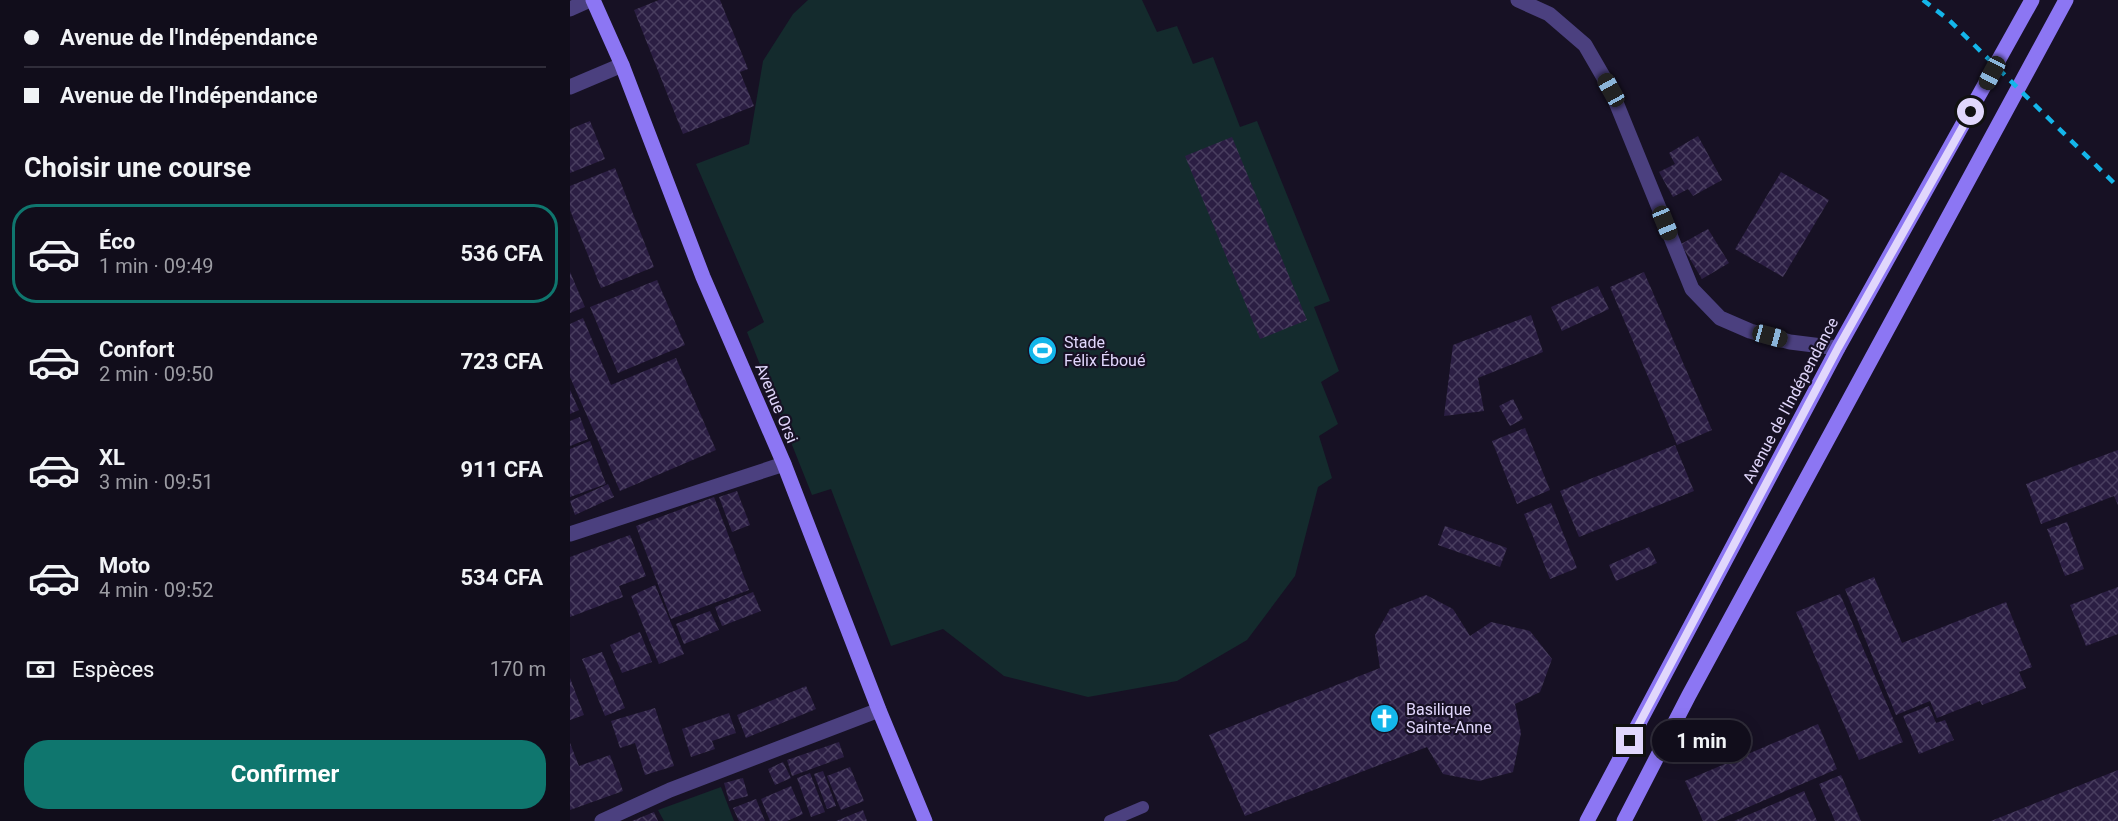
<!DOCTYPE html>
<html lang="fr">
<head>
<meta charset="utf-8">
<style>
	:root { --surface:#110d1b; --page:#1e1b28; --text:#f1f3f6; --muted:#9c9ca3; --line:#302d3a; --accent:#0f766e }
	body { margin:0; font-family:Roboto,sans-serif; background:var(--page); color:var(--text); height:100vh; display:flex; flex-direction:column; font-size:22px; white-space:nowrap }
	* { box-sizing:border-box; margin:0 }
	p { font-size:20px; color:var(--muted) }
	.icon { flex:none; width:33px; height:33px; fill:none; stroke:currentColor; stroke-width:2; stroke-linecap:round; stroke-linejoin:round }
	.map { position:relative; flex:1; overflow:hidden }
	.drawer { display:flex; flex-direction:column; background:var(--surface); width:570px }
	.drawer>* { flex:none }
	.top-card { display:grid; align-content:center; height:132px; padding:0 24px; background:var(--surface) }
	.end { position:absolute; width:27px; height:27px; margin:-14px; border:8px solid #e1d7fc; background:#111; box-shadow:0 0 0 3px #111 }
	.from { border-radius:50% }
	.bubble { position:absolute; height:42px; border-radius:21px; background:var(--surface); box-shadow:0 3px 15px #0003,0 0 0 2px var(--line); font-size:20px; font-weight:700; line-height:42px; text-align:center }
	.car { position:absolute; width:18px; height:36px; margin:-18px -9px; border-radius:8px; box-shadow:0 0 4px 2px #0007; background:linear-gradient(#222 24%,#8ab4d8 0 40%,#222 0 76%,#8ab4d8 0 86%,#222 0) }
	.top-card b { display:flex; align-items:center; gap:21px; height:57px; font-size:22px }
	.top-card b+b { border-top:2px solid var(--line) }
	.top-card i { width:15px; height:15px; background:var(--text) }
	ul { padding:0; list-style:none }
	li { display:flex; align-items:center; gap:18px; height:99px; margin:0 12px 9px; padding:0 12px; border:3px solid transparent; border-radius:24px }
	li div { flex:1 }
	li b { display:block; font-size:22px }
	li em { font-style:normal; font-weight:700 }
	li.selected { border-color:var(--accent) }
	li>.icon { width:54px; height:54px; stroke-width:1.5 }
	h2 { padding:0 24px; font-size:27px; line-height:72px }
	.pay { display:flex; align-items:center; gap:15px; height:66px; padding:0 24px; font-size:22px }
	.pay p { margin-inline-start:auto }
	.cta { display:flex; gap:12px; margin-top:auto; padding:12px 24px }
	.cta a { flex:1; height:69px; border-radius:24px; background:var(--accent); color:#fff; font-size:24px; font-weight:700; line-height:69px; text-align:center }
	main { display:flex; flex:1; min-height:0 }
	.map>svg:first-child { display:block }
	.green { fill:#142b2d }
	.building { fill:url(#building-cross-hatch) }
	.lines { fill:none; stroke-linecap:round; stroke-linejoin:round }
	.lane { stroke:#4b407f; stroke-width:12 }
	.street { stroke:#4b407f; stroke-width:15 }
	.secondary { stroke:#8c76f3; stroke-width:15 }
	.rail { stroke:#14b6ea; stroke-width:4.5; stroke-dasharray:9 8; stroke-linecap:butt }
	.route { stroke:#e1d7fc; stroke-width:8 }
	.labels { text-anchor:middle; stroke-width:4.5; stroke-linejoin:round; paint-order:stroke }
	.poi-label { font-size:16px; fill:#e1d7fc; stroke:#171124; text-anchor:start }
	.street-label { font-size:16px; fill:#e1d7fc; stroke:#171124 }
</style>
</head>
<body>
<main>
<section class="drawer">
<div class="top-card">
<b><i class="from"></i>Avenue de l'Indépendance</b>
<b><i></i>Avenue de l'Indépendance</b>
</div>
<h2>Choisir une course</h2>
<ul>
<li class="selected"><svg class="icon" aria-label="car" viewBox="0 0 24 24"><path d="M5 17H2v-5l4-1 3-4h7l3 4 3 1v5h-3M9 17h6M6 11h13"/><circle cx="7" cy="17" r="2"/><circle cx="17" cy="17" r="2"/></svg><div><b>Éco</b><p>1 min · 09:49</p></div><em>536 CFA</em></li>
<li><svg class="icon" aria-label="car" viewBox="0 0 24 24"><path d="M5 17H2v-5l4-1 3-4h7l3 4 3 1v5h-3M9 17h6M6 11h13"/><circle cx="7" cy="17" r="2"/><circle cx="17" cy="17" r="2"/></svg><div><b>Confort</b><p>2 min · 09:50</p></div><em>723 CFA</em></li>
<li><svg class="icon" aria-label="car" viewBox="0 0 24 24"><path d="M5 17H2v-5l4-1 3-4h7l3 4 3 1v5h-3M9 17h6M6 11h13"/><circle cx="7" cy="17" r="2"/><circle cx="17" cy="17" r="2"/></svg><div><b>XL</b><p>3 min · 09:51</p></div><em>911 CFA</em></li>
<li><svg class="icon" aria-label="car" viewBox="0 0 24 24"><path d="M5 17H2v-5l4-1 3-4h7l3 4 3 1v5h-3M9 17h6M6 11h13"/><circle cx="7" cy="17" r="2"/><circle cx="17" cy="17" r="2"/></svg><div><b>Moto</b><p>4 min · 09:52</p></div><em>534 CFA</em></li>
</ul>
<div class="pay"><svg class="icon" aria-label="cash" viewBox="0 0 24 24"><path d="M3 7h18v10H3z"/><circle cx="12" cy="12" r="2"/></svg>Espèces<p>170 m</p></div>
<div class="cta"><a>Confirmer</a></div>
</section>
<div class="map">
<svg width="1548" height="821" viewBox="0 0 1548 821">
	<defs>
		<pattern id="building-cross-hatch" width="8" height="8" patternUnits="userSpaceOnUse" patternTransform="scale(1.5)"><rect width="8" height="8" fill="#2b1e43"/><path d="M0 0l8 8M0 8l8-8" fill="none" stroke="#493e5f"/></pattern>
	</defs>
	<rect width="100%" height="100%" fill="#171124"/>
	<g class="green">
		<path d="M 238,0 L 572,0 L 587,32 L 607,26 L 623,64 L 643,57 L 670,127 L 687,121 L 760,301 L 744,307 L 769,371 L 751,382 L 768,424 L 749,436 L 762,478 L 748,487 L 725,576 L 677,640 L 607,681 L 518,697 L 434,676 L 373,629 L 321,646 L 261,489 L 242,495 L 177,332 L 194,322 L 126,164 L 179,144 L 193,61 L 223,14 Z"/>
		<path d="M 151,787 L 164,821 L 94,821 L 88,810 Z"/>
	</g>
	<g class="building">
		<path d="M 89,0 L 150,0 L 178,69 L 170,72 L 184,106 L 113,134 L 64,10 Z"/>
		<path d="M 20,121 L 35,159 L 0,173 L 0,129 Z"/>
		<path d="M 1128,136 L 1152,180 L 1123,196 L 1118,189 L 1103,197 L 1089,172 L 1105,164 L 1099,153 Z"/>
		<path d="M 662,137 L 737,320 L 690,339 L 615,156 Z"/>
		<path d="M 45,168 L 84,267 L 31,288 L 0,210 L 0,186 Z"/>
		<path d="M 1211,172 L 1259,200 L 1213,277 L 1165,249 Z"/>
		<path d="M 1138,229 L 1159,263 L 1132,279 L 1111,244 Z"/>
		<path d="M 0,272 L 15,307 L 0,313 Z"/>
		<path d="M 1074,272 L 1142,430 L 1107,445 L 1040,287 Z"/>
		<path d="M 87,280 L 115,345 L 48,373 L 20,307 Z"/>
		<path d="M 1028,286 L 1039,309 L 992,331 L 981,307 Z"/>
		<path d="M 961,315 L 973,352 L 908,378 L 914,411 L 874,416 L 883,345 Z"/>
		<path d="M 13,318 L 41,385 L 106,358 L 146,450 L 50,491 L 0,377 L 0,324 Z"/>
		<path d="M 0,390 L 9,410 L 0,414 Z"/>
		<path d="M 943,399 L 953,419 L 940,426 L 929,406 Z"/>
		<path d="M 10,417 L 18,439 L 0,446 L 0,421 Z"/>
		<path d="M 955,428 L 980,490 L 947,504 L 922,441 Z"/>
		<path d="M 20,441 L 36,484 L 0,497 L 0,449 Z"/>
		<path d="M 1105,445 L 1124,491 L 1009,537 L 990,491 Z"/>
		<path d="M 1548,450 L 1548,505 L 1544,496 L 1471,524 L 1456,484 Z"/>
		<path d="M 38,484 L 44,497 L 5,515 L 0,501 Z"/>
		<path d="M 167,491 L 180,525 L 162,532 L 149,497 Z"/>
		<path d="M 144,497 L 179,590 L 101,619 L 66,526 Z"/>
		<path d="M 981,503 L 1007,568 L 980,579 L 954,514 Z"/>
		<path d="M 1497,522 L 1514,569 L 1495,576 L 1477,529 Z"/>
		<path d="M 875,526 L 937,548 L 930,567 L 868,545 Z"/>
		<path d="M 60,535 L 76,576 L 49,586 L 53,597 L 0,617 L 0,557 Z"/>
		<path d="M 1079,547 L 1087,563 L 1046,581 L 1039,565 Z"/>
		<path d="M 1304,577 L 1332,643 L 1436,602 L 1462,667 L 1449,672 L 1456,688 L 1412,705 L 1410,701 L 1367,718 L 1360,701 L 1326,715 L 1275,589 Z"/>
		<path d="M 85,585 L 114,654 L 89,664 L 61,596 Z"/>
		<path d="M 1548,587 L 1548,634 L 1516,646 L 1500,605 Z"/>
		<path d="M 183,592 L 191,611 L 152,626 L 145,607 Z"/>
		<path d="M 1270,594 L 1333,742 L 1289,760 L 1226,612 Z"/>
		<path d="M 856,595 L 883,609 L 900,636 L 921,622 L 960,631 L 982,659 L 970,692 L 945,704 L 951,733 L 943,772 L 909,781 L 873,774 L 857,747 L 675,816 L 639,735 L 810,668 L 805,635 L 820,609 Z"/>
		<path d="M 140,611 L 149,630 L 114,644 L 106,624 Z"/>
		<path d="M 70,632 L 82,662 L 52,673 L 40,645 Z"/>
		<path d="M 32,652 L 55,708 L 35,716 L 12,659 Z"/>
		<path d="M 0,678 L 14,715 L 0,720 Z"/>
		<path d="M 236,686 L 246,709 L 176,738 L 167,715 Z"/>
		<path d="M 1359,706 L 1366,723 L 1375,720 L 1384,740 L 1349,754 L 1333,716 Z"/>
		<path d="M 85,708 L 104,766 L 75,775 L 65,743 L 50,748 L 41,721 Z"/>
		<path d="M 159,713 L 166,733 L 142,741 L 145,749 L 121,757 L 112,729 Z"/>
		<path d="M 1248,724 L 1267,769 L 1146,821 L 1133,821 L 1115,781 Z"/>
		<path d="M 269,742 L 274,757 L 222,776 L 217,760 Z"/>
		<path d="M 0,743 L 9,766 L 40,755 L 53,791 L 0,810 Z"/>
		<path d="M 213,762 L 221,778 L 205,785 L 198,769 Z"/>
		<path d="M 280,767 L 294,801 L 271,810 L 257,776 Z"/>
		<path d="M 1548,770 L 1548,821 L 1421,821 Z"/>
		<path d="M 253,771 L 266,806 L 257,809 L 244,774 Z"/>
		<path d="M 240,773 L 255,812 L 241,817 L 227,778 Z"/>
		<path d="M 1271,775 L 1291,821 L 1265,821 L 1249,784 Z"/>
		<path d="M 173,778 L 178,796 L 159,801 L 154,783 Z"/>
		<path d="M 221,786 L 233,814 L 217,821 L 200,821 L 191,799 Z"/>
		<path d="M 1234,791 L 1247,821 L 1164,821 Z"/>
		<path d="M 186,799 L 195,821 L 169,821 L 163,808 Z"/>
		<path d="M 293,810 L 297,821 L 266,821 Z"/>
		<path d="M 84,812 L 88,821 L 62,821 Z"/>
	</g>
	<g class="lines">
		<path class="lane" d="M 540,821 L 573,807"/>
		<g class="street">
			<path d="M 948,0 L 979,14 L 1015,45 L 1041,90 L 1122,289 L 1150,318 L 1180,331 L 1220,342 L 1268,348"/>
			<path d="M 0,9 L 20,0"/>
			<path d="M 0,87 L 52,65"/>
			<path d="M 0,534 L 214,464"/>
			<path d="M 32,821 L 100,790 L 309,710"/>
		</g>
		<g class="secondary">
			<path d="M 23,0 L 52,65 L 133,277 L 214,464 L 309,710 L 355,821"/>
			<path d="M 1017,821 L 1268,348 L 1462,0"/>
			<path d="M 1054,821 L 1119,695 L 1496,0"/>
		</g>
		<path class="rail" d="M 1353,0 L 1379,20 L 1548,187"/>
	</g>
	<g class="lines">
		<path class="route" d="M 1060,741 L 1268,348 L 1401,112"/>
	</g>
	<defs>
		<symbol id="stadium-disc" viewBox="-11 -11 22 22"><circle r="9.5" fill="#14b6ea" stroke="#171124"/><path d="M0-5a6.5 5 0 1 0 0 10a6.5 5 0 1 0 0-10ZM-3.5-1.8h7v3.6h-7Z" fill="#fff"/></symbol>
		<symbol id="church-disc" viewBox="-11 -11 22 22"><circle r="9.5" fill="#14b6ea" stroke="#171124"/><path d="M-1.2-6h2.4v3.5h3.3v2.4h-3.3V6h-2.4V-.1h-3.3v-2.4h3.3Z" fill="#fff"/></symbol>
	</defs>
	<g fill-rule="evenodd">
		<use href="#stadium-disc" x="456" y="334" width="33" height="33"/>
		<use href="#church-disc" x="798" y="702" width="33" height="33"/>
	</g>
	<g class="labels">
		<g class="poi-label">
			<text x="494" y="348">Stade<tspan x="494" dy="18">Félix Éboué</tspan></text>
			<text x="836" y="715">Basilique<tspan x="836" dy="18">Sainte-Anne</tspan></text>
		</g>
		<g class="street-label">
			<text transform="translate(1220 400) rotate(-62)" y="6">Avenue de l'Indépendance</text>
			<text transform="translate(207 403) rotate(67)" y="6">Avenue Orsi</text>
		</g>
	</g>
</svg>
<i class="end from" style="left:1401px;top:112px"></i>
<i class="end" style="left:1060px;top:741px"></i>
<div class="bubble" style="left:1082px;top:720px;width:99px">1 min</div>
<i class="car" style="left:1422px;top:73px;rotate:208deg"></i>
<i class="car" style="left:1041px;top:90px;rotate:331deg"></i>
<i class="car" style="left:1095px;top:223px;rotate:158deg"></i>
<i class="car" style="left:1200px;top:336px;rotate:105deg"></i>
</div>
</main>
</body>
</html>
